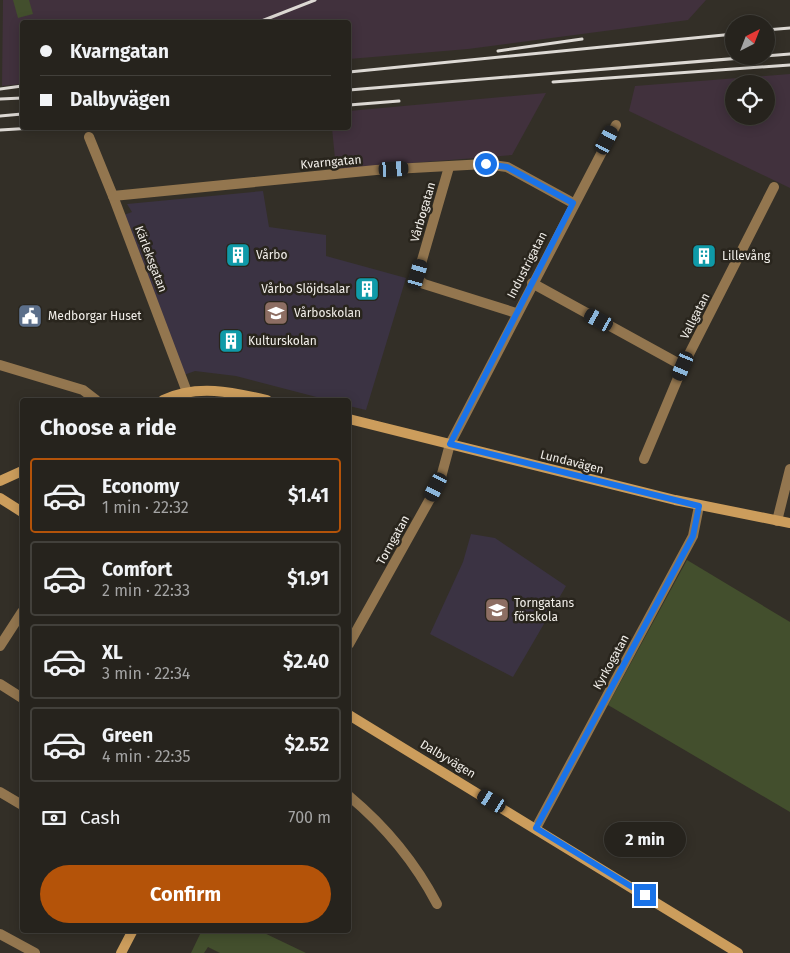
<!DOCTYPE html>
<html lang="en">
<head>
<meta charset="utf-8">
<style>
	:root { --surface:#26231d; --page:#322f2a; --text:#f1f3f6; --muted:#a4a4a4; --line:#42403b; --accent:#b45309 }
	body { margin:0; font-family:"Fira Sans",sans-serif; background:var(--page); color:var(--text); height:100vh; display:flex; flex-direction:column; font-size:19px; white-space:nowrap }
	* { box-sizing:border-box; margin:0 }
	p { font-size:16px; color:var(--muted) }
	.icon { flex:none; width:28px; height:28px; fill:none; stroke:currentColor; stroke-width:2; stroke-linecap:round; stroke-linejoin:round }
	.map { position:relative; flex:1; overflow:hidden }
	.sheet { position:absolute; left:20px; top:398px; width:331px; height:535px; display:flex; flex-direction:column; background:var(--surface); border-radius:5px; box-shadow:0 2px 12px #0003,0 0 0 1px var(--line) }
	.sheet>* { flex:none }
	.banner { position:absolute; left:20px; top:20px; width:331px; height:110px; border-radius:5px; box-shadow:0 2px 12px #0003,0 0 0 1px var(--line); display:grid; align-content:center; height:110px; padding:0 20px; background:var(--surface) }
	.needle { width:32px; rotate:42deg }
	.buttons { position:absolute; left:725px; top:15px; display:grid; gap:10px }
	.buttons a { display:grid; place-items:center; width:50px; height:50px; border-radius:50%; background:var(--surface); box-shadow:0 2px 12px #0003,0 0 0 1px var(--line); font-size:25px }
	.end { position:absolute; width:22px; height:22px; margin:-11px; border:6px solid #1a73e8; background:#fff; box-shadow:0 0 0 2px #fff }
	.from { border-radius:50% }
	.bubble { position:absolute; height:35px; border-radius:18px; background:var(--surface); box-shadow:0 2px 12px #0003,0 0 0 1px var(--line); font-size:16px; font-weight:700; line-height:35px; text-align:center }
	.car { position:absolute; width:15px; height:30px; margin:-15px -8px; border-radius:6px; box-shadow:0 0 4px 1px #0007; background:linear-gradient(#222 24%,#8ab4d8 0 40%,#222 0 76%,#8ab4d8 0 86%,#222 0) }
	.banner b { display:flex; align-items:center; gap:18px; height:48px; font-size:19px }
	.banner b+b { border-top:1px solid var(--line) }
	.banner i { width:12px; height:12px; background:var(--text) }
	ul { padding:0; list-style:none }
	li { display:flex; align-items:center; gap:15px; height:75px; margin:0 10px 8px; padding:0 10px; border:2px solid var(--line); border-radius:5px }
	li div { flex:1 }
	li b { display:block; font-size:19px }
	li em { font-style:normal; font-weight:700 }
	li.on { border-color:var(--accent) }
	li>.icon { width:45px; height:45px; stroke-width:1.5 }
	h2 { padding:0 20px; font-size:22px; line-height:60px }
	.pay { display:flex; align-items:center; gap:12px; height:55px; padding:0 20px; font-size:19px }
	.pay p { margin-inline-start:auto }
	.action { display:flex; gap:10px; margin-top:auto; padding:10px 20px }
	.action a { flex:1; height:58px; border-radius:30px; background:var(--accent); color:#fff; font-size:20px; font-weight:700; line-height:58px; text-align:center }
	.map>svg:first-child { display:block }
	.industrial { fill:#41313d; fill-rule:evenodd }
	.education { fill:#3b3343 }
	.green { fill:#434f2d }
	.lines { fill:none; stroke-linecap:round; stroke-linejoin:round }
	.street { stroke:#93764f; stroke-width:10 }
	.secondary { stroke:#cc9d5c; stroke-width:10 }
	.rail { stroke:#ddd9d4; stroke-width:3 }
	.route { stroke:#1a73e8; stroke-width:6 }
	.labels { text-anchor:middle; stroke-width:5; stroke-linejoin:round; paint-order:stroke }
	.street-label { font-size:12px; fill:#f1eee9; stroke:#29251d }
	.poi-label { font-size:12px; fill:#f1eee9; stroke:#29251d; text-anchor:start }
</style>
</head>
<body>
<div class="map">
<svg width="790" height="953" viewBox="0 0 790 953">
	<rect width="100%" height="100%" fill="#332f27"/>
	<g class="industrial">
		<path d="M 3,0 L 706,0 L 688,20 L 468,49 L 349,59 L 349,22 L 22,22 L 22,84 L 2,86 Z"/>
		<path d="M 790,74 L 790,188 L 629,111 L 635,86 ZM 734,84 L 766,84 L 766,116 L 734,116 Z"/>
		<path d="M 546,93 L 512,155 L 336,169 L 332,128 L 349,128 L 349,111 Z"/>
	</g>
	<g class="education">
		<path d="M 263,191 L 269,227 L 326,235 L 326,256 L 406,278 L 366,410 L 349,406 L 349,400 L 328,400 L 236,376 L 195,371 L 181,376 L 121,216 L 132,212 L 127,204 Z"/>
		<path d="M 471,534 L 495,538 L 566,586 L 513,677 L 430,634 L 463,562 Z"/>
	</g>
	<g class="green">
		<path d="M 13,0 L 29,0 L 33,14 L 18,18 Z"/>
		<path d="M 687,560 L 790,622 L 790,812 L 608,705 Z"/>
		<path d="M 202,930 L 258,930 L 306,953 L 220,953 L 208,947 L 204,953 L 191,953 Z"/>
	</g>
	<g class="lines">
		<g class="street">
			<path d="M 89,137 L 113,196 L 187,392"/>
			<path d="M 449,167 L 418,274 L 419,280 L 424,284 L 516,313"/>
			<path d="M 113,196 L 376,170 L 485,164 L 507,167 L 573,203"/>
			<path d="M 532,283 L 683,366"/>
			<path d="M 0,365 L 83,390 L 96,400"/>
			<path d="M 644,459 L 683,366 L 774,187"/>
			<path d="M 777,521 L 790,469"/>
			<path d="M 349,644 L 440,481 L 450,444 L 616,125"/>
			<path d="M 0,646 L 22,612"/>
			<path d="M 0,684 L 22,698"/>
			<path d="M 0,792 L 22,805"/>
			<path d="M 349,796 C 385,826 415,862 437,904"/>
			<path d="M 536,828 L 693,536 L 699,506"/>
			<path d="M 0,934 L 35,953"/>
		</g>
		<g class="secondary">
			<path d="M 163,400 C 197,384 232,392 267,400"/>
			<path d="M 349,419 L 675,500 L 790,523"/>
			<path d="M 0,481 L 22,471"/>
			<path d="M 0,498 L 22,512"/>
			<path d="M 349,715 L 738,953"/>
			<path d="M 121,953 L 133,930"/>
		</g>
		<g class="rail">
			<path d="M 259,22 L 315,0"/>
			<path d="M 766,30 L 790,28"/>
			<path d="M 498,51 L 582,39"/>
			<path d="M 349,72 L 734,34"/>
			<path d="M 553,82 L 790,65"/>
			<path d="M 0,89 L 22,86"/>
			<path d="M 349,90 L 790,54"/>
			<path d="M 0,99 L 22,98"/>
			<path d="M 349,105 L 399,101"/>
			<path d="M 0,116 L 22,114"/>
			<path d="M 0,130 L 33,128"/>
		</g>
	</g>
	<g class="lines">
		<path class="route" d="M 486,164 L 507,167 L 573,203 L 450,444 L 699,506 L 693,536 L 536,828 L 645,895"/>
	</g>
	<defs>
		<symbol id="building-square" viewBox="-11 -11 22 22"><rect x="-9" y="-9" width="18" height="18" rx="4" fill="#0f9aa8" stroke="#29251d"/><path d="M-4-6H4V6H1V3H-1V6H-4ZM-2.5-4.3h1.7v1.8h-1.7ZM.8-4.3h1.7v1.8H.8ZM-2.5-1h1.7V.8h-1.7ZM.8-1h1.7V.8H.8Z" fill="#fff"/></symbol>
		<symbol id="school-square" viewBox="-11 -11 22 22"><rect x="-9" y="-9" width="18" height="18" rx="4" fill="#8d6e63" stroke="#29251d"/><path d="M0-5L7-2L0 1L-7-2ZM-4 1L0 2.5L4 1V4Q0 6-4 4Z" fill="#fff"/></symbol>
		<symbol id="civic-square" viewBox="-11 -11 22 22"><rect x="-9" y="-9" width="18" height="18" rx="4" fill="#5c6f8a" stroke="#29251d"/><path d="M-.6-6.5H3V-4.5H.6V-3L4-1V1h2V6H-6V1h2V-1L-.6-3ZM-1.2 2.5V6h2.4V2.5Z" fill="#fff"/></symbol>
	</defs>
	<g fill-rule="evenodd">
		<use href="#building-square" x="224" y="241" width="28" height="28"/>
		<use href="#building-square" x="690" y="242" width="28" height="28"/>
		<use href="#building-square" x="353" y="275" width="28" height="28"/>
		<use href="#school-square" x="262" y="299" width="28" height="28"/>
		<use href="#civic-square" x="16" y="302" width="28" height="28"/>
		<use href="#building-square" x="217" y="327" width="28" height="28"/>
		<use href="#school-square" x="483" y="596" width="28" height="28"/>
	</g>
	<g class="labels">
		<g class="street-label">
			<text transform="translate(331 162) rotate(-5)" y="4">Kvarngatan</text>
			<text transform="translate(423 212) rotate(-74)" y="4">Vårbogatan</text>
			<text transform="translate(151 259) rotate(69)" y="4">Kärleksgatan</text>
			<text transform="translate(527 265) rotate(-63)" y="4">Industrigatan</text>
			<text transform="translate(695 316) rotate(-63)" y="4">Vallgatan</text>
			<text transform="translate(572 462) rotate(14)" y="4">Lundavägen</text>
			<text transform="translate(393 540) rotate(-61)" y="4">Torngatan</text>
			<text transform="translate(611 662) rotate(-61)" y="4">Kyrkogatan</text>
			<text transform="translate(448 759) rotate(31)" y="4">Dalbyvägen</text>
		</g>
		<g class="poi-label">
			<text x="256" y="259">Vårbo</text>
			<text x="722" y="260">Lillevång</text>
			<text x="350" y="293" text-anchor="end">Vårbo Slöjdsalar</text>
			<text x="294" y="317">Vårboskolan</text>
			<text x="48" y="320">Medborgar Huset</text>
			<text x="248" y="345">Kulturskolan</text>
			<text x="514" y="607">Torngatans<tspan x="514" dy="14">förskola</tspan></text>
		</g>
	</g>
</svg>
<div class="buttons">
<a><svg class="needle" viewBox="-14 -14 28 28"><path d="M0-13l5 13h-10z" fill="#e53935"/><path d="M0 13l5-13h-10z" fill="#a4a4a4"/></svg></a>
<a><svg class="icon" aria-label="locate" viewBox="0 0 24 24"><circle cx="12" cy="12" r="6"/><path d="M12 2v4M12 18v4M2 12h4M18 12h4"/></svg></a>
</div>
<i class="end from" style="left:486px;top:164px"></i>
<i class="end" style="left:645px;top:895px"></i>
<div class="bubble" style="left:604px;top:822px;width:82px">2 min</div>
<i class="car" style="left:607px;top:140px;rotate:28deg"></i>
<i class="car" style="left:394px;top:169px;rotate:87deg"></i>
<i class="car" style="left:418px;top:274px;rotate:16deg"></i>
<i class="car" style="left:599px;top:320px;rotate:299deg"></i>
<i class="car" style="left:683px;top:366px;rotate:203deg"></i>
<i class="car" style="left:436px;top:487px;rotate:207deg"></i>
<i class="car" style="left:492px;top:801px;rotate:301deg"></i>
<div class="banner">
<b><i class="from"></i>Kvarngatan</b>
<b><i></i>Dalbyvägen</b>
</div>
<section class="sheet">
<h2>Choose a ride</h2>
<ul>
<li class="on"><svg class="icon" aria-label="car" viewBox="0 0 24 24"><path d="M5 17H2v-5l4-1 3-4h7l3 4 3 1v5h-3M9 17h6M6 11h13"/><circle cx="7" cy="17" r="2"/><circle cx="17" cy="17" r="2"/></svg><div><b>Economy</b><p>1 min · 22:32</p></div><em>$1.41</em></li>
<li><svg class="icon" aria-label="car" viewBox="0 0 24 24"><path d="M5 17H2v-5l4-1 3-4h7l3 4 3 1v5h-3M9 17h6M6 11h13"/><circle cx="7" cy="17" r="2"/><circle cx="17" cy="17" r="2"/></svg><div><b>Comfort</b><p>2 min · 22:33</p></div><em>$1.91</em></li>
<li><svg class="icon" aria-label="car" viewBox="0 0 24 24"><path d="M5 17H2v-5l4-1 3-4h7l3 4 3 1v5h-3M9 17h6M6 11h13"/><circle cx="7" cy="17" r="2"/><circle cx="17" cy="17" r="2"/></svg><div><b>XL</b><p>3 min · 22:34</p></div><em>$2.40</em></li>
<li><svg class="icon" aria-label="car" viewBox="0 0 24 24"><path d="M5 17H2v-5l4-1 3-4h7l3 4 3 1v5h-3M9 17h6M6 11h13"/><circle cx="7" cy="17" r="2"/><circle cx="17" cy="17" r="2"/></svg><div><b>Green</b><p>4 min · 22:35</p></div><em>$2.52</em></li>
</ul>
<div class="pay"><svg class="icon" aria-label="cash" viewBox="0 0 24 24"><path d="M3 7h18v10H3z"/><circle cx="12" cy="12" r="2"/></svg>Cash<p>700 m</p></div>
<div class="action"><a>Confirm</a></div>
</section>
</div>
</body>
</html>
